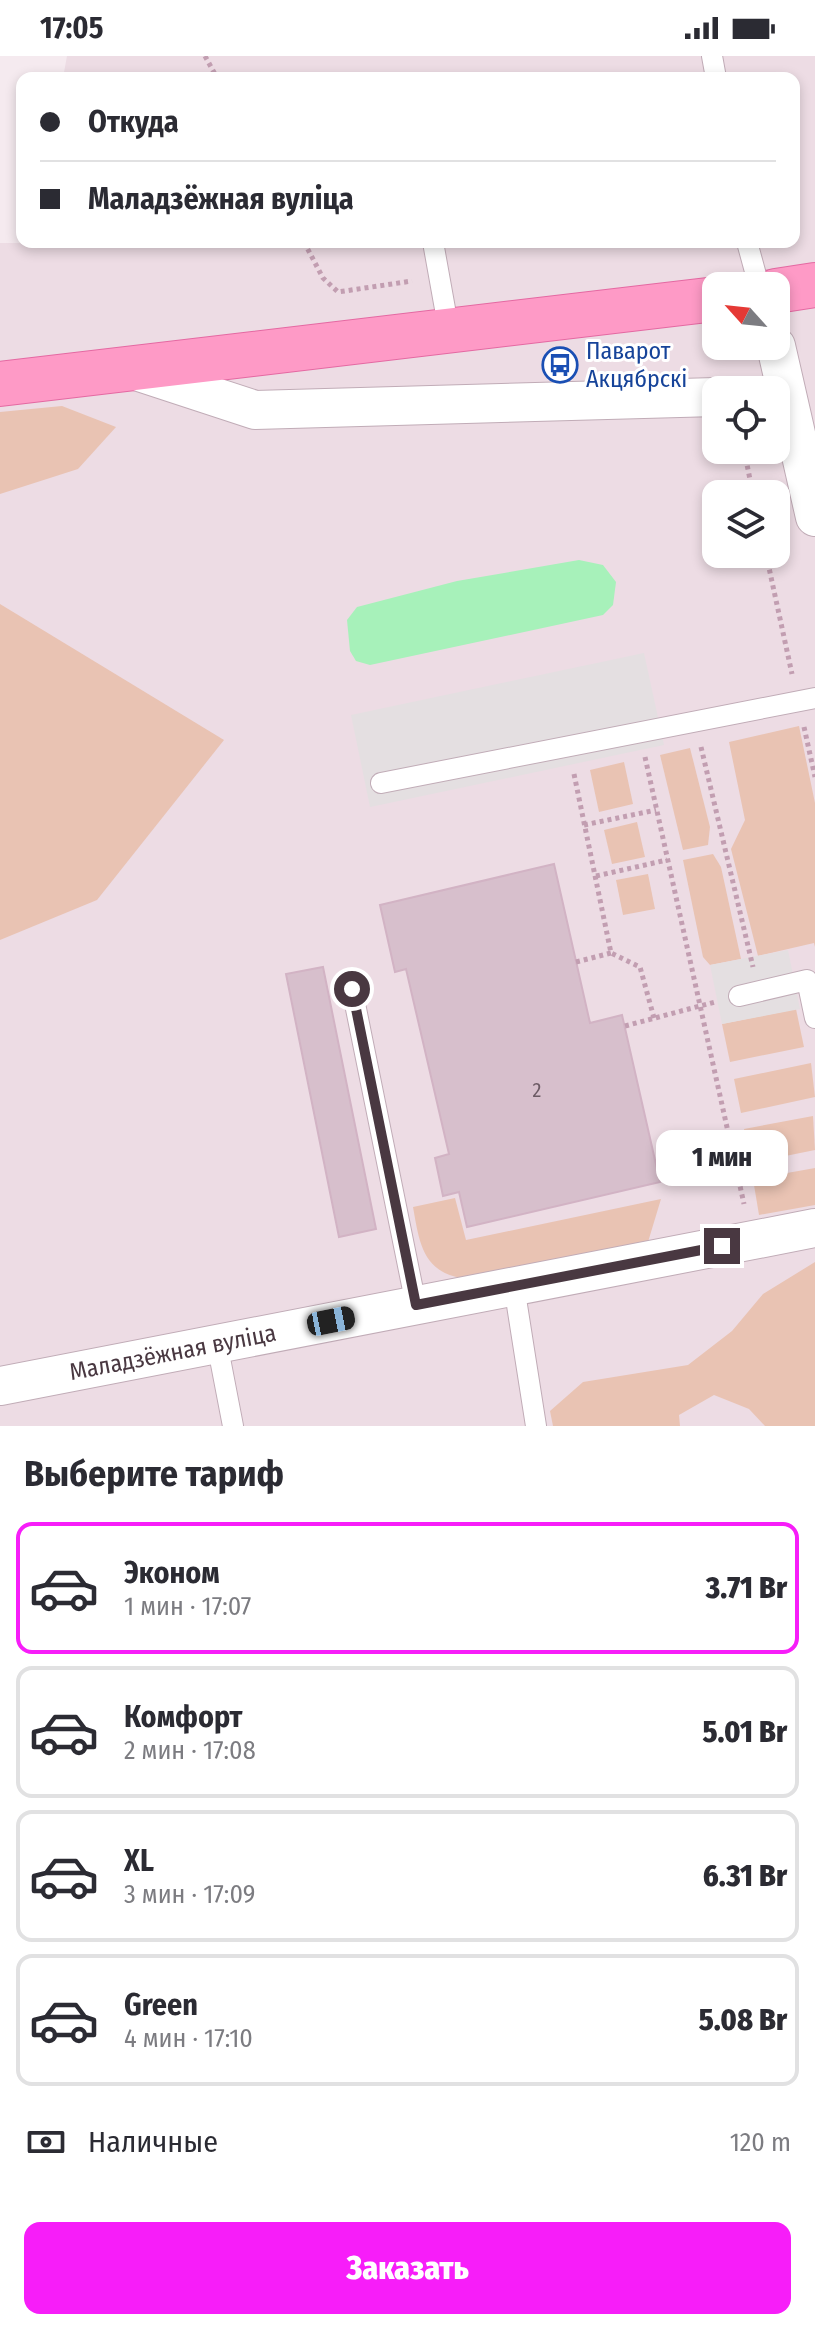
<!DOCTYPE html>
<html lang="ru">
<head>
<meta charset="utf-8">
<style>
	:root { --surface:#fff; --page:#f2f2f3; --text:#2b2b33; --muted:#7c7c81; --line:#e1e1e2; --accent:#f71df9 }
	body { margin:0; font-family:"Fira Sans Condensed",sans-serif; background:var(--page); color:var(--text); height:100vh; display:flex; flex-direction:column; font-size:30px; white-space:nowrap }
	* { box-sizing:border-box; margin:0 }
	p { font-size:26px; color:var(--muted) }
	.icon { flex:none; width:44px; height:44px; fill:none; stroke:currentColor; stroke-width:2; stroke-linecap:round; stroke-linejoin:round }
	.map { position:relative; height:1370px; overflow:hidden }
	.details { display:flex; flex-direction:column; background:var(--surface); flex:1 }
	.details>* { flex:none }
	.guide { position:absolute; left:16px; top:16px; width:784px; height:176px; border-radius:16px; box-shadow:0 4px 12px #0003; display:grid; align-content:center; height:176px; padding:0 24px; background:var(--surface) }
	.needle { width:52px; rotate:297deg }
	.tools { position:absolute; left:702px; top:216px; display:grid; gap:16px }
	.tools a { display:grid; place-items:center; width:88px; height:88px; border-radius:16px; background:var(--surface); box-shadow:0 4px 12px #0003; font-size:40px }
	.end { position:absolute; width:36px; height:36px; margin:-18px; border:10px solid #493841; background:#fff; box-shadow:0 0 0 4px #fff }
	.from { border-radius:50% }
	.bubble { position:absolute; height:56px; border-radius:16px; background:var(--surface); box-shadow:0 4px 12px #0003; font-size:26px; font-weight:800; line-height:56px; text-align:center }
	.car { position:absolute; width:24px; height:48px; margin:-24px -12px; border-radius:10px; box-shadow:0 0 6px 2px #0007; background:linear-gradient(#222 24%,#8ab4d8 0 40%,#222 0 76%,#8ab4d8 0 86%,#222 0) }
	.guide b { display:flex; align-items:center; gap:28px; height:76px; font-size:30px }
	.guide b+b { border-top:2px solid var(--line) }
	.guide i { width:20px; height:20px; background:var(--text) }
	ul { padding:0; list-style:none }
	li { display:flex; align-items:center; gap:24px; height:132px; margin:0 16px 12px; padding:0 8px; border:4px solid var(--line); border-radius:16px }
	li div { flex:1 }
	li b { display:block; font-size:30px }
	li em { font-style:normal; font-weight:800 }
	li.current { border-color:var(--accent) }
	li>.icon { width:72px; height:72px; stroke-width:1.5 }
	h2 { padding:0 24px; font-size:36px; line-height:96px }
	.pay { display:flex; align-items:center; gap:20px; height:88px; padding:0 24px; font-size:30px }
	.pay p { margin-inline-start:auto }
	.action { display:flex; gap:16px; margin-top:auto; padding:16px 24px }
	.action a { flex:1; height:92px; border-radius:16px; background:var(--accent); color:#fff; font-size:32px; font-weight:800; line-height:92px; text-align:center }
	.status { display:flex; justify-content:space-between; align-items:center; height:56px; padding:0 40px; background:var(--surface); direction:ltr }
	.status svg { height:22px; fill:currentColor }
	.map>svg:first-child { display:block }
	.residential { fill:#eddce4; fill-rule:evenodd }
	.green { fill:#e9c3b3 }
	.parking { fill:#e4dfe1 }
	.water { fill:#a7f1ba }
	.building { fill:#d7bfcc; stroke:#d2b3c4; stroke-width:2 }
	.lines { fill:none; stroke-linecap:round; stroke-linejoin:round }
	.lane-casing { stroke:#c1acb7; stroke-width:22 }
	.street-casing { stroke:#c1acb7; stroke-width:40 }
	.primary-casing { stroke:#e469a2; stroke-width:46 }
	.path { stroke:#c29eb1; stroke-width:5; stroke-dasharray:4 4; stroke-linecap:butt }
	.lane { stroke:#fff; stroke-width:20 }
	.street { stroke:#fff; stroke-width:38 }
	.primary { stroke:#fe9ac6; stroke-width:44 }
	.route { stroke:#493841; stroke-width:10 }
	.labels { text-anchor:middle; stroke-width:6; stroke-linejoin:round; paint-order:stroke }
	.number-label { font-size:20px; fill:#6c5a64 }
	.transit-label { font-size:24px; fill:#164399; stroke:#fff; text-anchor:start }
	.street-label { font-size:24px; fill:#493841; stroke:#fff }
</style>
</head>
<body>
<div class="status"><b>17:05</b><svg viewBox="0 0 49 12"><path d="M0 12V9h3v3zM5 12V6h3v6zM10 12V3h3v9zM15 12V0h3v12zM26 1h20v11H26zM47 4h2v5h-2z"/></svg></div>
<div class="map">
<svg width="815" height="1370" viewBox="0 0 815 1370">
	<rect width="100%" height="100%" fill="#f5eaef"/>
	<path class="residential" d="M 67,0 L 815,0 L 815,1370 L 0,1370 L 0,187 L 794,186 L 794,22 L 63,22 ZM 716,230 L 776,230 L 776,290 L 716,290 ZM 716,334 L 776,334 L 776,394 L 716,394 ZM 716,438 L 776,438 L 776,498 L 716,498 Z"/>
	<g class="green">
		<path d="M 62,350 L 116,371 L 78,413 L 0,438 L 0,356 Z"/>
		<path d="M 0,548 L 224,684 L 97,844 L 0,884 Z"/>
		<path d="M 799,670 L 815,747 L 815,891 L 814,887 L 758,900 L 731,793 L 745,764 L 729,686 Z"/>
		<path d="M 690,692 L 710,771 L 708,789 L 683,794 L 660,699 Z"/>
		<path d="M 624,706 L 633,748 L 599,756 L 590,714 Z"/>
		<path d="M 637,766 L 645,801 L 612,808 L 604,774 Z"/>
		<path d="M 713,798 L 721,811 L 741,903 L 710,909 L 703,901 L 683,804 Z"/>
		<path d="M 648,818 L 655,853 L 623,859 L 616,824 Z"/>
		<path d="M 796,953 L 804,991 L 730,1006 L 722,968 Z"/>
		<path d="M 811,1007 L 815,1041 L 741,1057 L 734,1023 Z"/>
		<path d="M 813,1060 L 815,1094 L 751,1107 L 744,1073 Z"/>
		<path d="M 815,1112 L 815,1149 L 759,1159 L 753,1123 Z"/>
		<path d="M 455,1142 L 466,1184 L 661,1143 L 648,1186 L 462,1222 C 422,1216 419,1184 413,1151 Z"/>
		<path d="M 815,1206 L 815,1370 L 765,1370 L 749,1353 L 714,1339 L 679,1359 L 680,1370 L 553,1370 L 550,1355 L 583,1326 L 688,1309 L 732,1275 L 763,1238 Z"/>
	</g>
	<g class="parking">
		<path d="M 644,597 L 664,689 L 370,751 L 351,659 Z"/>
		<path d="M 788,894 L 800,953 L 722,968 L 710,909 Z"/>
	</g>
	<path class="water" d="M 579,504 L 603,509 L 616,526 L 613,549 L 603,559 L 370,609 L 356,605 L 350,595 L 347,564 L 357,551 L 457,525 Z"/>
	<g class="building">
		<path d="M 554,808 L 590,967 L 622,959 L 660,1126 L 467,1171 L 459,1136 L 443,1140 L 435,1102 L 449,1098 L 406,913 L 395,916 L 380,849 Z"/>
		<path d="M 323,911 L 376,1173 L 339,1181 L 286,918 Z"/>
	</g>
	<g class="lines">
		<defs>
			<g id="lane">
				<path d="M 712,0 L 716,22"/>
				<path d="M 433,186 L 449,275"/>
				<path d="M 747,186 L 759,230"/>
				<path d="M 381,727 L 815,642"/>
				<path d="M 352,933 L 416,1249"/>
				<path d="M 739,940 L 807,924 L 815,962"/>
				<path d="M 514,1230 L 536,1370"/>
				<path d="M 217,1287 L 233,1370"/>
			</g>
			<g id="street">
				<path d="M 776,290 L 815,461"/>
				<path d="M 133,314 L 255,354 L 716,341"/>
				<path id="s1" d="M 0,1330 L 815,1172"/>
			</g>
			<g id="primary">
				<path d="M 776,235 L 815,229"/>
				<path d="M 0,328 L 716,243"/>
			</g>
		</defs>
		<use href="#lane" class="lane-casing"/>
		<use href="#street" class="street-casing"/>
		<use href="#primary" class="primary-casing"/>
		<g class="path">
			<path d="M 205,0 L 217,22"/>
			<path d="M 304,186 L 323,222 L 338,236 L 412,225"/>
			<path d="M 744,394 L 753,438"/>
			<path d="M 766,498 L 792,618"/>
			<path d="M 804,671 L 815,721"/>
			<path d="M 701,691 L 753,911"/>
			<path d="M 645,701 L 744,1148"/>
			<path d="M 574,718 L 611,897 L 640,911 L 654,962"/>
			<path d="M 584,769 L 656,754"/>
			<path d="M 596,820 L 667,804"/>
			<path d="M 576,906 L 611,897"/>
			<path d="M 625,970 L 715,946"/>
		</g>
		<use href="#lane" class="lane"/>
		<use href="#street" class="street"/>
		<use href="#primary" class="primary"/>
	</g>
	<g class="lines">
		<path class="route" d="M 352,933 L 416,1249 L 722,1190"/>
	</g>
	<defs>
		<symbol id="bus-ring" viewBox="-11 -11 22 22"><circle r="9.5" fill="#fff" stroke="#1a4fb4" stroke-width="1.5"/><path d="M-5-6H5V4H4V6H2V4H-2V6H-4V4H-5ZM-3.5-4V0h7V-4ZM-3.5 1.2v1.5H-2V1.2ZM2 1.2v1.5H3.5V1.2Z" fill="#1a4fb4"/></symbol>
	</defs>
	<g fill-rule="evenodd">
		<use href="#bus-ring" x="540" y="289" width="40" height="40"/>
	</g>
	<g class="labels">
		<g class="number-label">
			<text x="537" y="1041">2</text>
		</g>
		<g class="transit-label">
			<text x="586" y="303">Паварот<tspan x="586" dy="28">Акцябрскі</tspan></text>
		</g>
		<g class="street-label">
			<text dy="8" stroke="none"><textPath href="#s1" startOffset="176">Маладзёжная вуліца</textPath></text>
		</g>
	</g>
</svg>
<div class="tools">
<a><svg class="needle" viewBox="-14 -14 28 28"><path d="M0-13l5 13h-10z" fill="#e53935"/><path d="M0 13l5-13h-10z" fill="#7c7c81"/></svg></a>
<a><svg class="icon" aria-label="locate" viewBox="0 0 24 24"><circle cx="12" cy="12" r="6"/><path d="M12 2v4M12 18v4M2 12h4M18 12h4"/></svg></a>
<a><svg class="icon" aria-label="layers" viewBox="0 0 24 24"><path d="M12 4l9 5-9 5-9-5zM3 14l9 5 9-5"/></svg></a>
</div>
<i class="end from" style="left:352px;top:933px"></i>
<i class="end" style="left:722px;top:1190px"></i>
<div class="bubble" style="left:656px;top:1074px;width:132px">1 мин</div>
<i class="car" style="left:331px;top:1265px;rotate:79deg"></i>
<div class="guide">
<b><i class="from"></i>Откуда</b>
<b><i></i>Маладзёжная вуліца</b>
</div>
</div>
<section class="details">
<h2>Выберите тариф</h2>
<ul>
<li class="current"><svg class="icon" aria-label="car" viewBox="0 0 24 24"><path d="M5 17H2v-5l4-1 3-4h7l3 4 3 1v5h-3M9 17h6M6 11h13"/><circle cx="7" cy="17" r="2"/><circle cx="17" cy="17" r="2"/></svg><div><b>Эконом</b><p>1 мин · 17:07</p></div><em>3.71 Br</em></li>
<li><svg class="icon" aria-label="car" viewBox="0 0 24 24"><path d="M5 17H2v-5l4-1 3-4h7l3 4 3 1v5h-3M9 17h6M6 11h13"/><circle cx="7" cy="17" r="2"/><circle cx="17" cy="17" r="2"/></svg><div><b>Комфорт</b><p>2 мин · 17:08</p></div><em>5.01 Br</em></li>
<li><svg class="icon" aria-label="car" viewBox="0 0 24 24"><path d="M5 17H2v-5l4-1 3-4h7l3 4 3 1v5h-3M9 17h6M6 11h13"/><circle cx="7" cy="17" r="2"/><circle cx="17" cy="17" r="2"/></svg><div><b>XL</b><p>3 мин · 17:09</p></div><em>6.31 Br</em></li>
<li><svg class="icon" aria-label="car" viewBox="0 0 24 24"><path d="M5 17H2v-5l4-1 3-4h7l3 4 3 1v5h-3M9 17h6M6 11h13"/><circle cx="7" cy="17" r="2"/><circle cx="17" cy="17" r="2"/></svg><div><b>Green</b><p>4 мин · 17:10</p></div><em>5.08 Br</em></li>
</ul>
<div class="pay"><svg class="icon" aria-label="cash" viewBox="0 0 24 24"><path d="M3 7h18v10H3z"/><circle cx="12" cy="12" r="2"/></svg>Наличные<p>120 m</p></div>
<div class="action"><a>Заказать</a></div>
</section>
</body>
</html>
